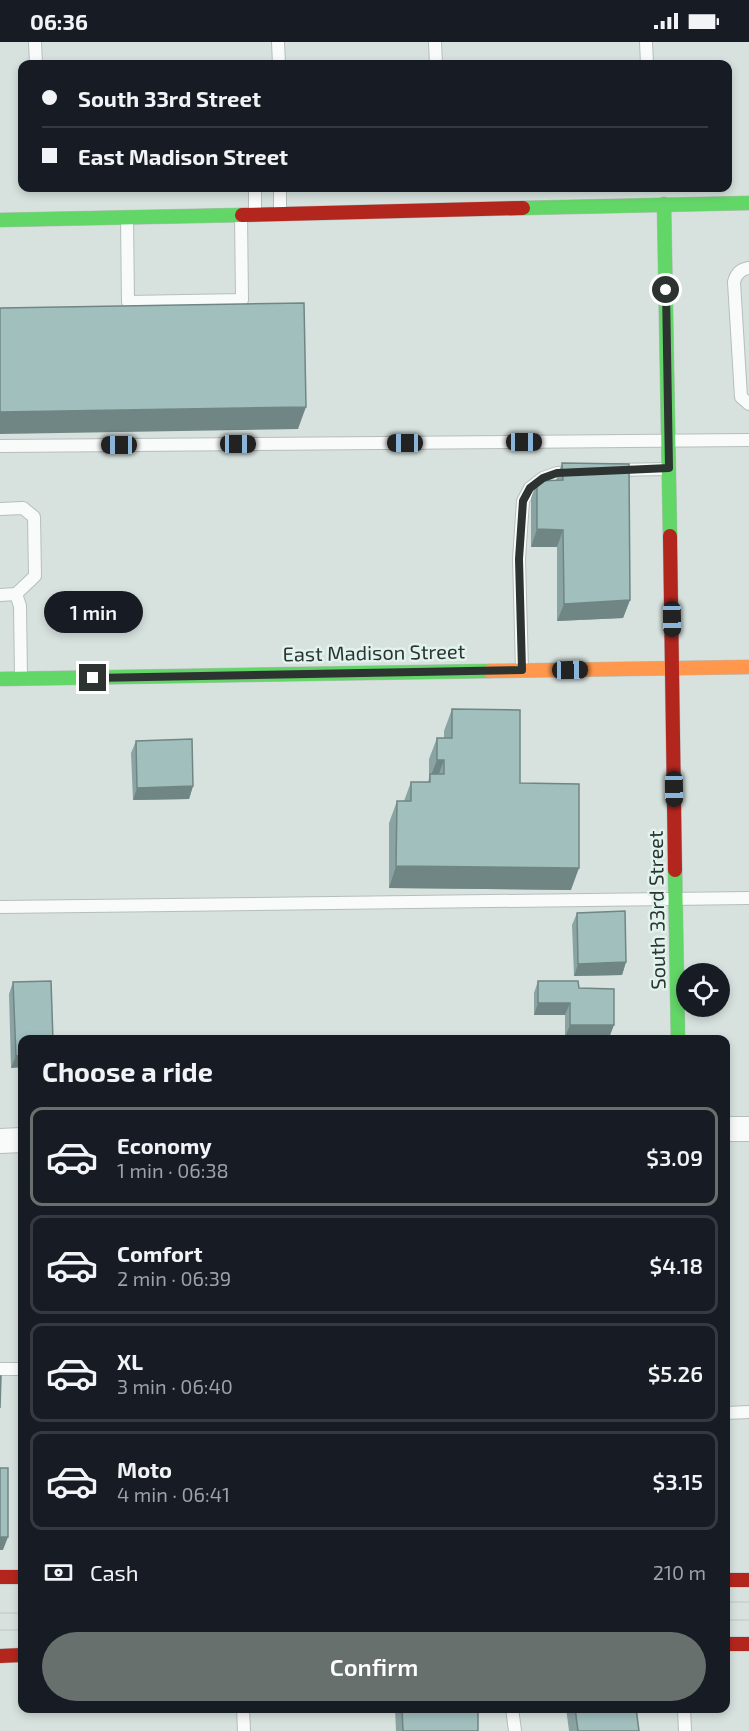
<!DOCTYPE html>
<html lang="en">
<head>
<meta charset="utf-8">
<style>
	:root { --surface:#171b24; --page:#20242c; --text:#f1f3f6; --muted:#9ea1a6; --line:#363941; --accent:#68706d }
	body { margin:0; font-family:"Exo 2",sans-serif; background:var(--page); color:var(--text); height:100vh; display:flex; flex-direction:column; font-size:22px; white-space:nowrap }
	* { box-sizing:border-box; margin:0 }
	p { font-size:20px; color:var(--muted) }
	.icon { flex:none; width:33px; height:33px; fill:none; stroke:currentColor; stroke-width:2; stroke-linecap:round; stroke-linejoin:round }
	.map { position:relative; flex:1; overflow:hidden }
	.drawer { position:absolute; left:18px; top:993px; width:712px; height:678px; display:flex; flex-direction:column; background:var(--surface); border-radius:12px; box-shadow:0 3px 9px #0003 }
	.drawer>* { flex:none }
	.hud { position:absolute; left:18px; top:18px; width:714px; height:132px; border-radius:12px; box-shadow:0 3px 9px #0003; display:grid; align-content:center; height:132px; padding:0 24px; background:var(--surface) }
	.tools { position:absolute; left:676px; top:921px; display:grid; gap:12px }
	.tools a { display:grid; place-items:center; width:54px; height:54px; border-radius:50%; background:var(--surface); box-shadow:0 3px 9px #0003; font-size:30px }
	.end { position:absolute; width:27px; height:27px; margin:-14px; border:8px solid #2c3330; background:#fff; box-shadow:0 0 0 3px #fff }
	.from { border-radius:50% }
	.bubble { position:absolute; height:42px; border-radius:21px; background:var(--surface); box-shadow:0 3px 9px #0003; font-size:20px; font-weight:600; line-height:42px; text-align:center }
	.car { position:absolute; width:18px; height:36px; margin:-18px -9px; border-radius:8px; box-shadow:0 0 4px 2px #0007; background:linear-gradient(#222 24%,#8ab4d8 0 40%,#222 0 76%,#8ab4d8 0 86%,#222 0) }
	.hud b { display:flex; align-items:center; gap:21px; height:57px; font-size:22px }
	.hud b+b { border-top:2px solid var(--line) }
	.hud i { width:15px; height:15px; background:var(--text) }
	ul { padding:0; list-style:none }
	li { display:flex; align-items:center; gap:18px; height:99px; margin:0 12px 9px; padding:0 12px; border:3px solid var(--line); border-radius:12px }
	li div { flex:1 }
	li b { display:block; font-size:22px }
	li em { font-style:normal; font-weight:600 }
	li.current { border-color:var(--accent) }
	li>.icon { width:54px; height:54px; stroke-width:1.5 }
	h2 { padding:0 24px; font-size:27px; line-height:72px }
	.pay { display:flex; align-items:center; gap:15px; height:66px; padding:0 24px; font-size:22px }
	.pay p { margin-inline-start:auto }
	.action { display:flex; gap:12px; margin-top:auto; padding:12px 24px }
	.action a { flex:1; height:69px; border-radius:36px; background:var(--accent); color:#fff; font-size:24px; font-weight:600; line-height:69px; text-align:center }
	.status { display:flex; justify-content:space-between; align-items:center; height:42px; padding:0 30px; background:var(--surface); direction:ltr }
	.status svg { height:16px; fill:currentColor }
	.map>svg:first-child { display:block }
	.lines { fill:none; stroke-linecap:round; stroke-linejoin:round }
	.lane-casing { stroke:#b6bebb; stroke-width:14 }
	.street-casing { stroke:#b6bebb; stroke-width:26 }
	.fast-casing { stroke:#b6bebb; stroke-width:15 }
	.slow-casing { stroke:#b6bebb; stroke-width:15 }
	.jam-casing { stroke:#b6bebb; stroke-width:15 }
	.lane { stroke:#f9fbfa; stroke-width:12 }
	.street { stroke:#f9fbfa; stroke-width:24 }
	.fast { stroke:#63d668; stroke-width:14 }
	.slow { stroke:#ff974d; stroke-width:14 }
	.jam { stroke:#b3261e; stroke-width:14 }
	.tram { stroke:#cacecc; stroke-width:1.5 }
	.wall { fill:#8aa4a3 }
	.shaded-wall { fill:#708684 }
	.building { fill:#a0bfbd; stroke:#708684; stroke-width:1.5 }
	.route { stroke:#2c3330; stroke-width:8 }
	.labels { text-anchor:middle; stroke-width:5; stroke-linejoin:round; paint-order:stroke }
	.street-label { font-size:20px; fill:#2c3330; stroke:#e0f3ec }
</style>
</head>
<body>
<div class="status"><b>06:36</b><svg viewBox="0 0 49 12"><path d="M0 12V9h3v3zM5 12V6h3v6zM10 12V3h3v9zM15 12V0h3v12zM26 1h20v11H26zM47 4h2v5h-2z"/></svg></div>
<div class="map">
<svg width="749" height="1689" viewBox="0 0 749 1689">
	<rect width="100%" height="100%" fill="#d7e2de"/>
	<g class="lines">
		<defs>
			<g id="lane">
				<path d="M 35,0 L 36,22"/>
				<path d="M 278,0 L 279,22"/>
				<path d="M 435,0 L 436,22"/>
				<path d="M 646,0 L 647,22"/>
				<path d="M 255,146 L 255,171"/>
				<path d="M 280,146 L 280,170"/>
				<path d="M 127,176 L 128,260 L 242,258 L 241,173"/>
				<path d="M 749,226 C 741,227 736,232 734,240 L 741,355 L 749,362"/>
				<path d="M 0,404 L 749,398"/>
				<path d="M 612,428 L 667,427"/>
				<path d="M 0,467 L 23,466 L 34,475 L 35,534 L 16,552 L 0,553"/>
				<path d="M 16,552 L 20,564 L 21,635"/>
				<path d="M 522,627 L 519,517 L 523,459 L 530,446 L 543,436 L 557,431 L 574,430"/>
				<path d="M 0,865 L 749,856"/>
				<path d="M 0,1327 L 22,1327"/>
				<path d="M 726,1371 L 749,1370"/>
				<path d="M 243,1666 L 244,1689"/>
				<path d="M 512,1666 L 515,1689"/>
				<path d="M 684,1666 L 685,1689"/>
			</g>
			<g id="street">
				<path d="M 726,1087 L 749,1087"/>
				<path d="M 0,1099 L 22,1098"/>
			</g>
			<g id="fast">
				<path d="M 664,162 L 670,494"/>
				<path d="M 523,166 L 749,161"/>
				<path d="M 0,178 L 242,173"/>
				<path d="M 0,637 L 490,629"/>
				<path d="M 675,828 L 678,998"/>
			</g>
			<path id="slow" d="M 490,629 L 749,625"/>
			<g id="jam">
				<path d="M 242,173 L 523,166"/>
				<path d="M 670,494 L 675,828"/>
				<path d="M 0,1535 L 22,1535"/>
				<path d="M 726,1538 L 749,1538"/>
				<path d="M 726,1602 L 749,1602"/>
				<path d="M 0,1614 L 22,1613"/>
			</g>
		</defs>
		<use href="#lane" class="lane-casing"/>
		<use href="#street" class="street-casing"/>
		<use href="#fast" class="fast-casing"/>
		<use href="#slow" class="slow-casing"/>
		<use href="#jam" class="jam-casing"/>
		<use href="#lane" class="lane"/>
		<use href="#street" class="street"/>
		<use href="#fast" class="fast"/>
		<use href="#slow" class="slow"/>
		<use href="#jam" class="jam"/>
		<g class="tram">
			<path d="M 726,1560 L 749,1560"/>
			<path d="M 0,1571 L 22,1571"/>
			<path d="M 726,1578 L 749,1578"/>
			<path d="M 0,1588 L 22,1588"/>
		</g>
	</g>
	<g class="wall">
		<path d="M 562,421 L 630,558 L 623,576 L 557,579 L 557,505 L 531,505 L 531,456 L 537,439 L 556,438 Z"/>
		<path d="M 452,667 L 520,741 L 571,848 L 389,846 L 389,781 L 397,759 L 404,759 L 411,740 L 428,740 L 429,736 L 429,717 L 437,696 L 444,696 L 444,689 Z"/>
		<path d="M 136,699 L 193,744 L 189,757 L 133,758 L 131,711 Z"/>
		<path d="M 577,871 L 626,920 L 622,933 L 574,934 L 572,883 Z"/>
		<path d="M 538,939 L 579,946 L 609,996 L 565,995 L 565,973 L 534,973 L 534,951 Z"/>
		<path d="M 13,940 L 22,998 L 22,1025 L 11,1026 L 9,952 Z"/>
		<path d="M 395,1666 L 478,1666 L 478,1689 L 396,1689 Z"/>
		<path d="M 566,1666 L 636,1666 L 639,1689 L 569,1689 Z"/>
	</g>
	<g class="shaded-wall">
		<path d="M 306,365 L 298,387 L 0,392 L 0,370 Z"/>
		<path d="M 537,487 L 563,488 L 557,505 L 531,505 Z"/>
		<path d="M 630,558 L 623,576 L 557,579 L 564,562 Z"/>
		<path d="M 437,718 L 444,718 L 436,740 L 430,736 Z"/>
		<path d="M 193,744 L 189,757 L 133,758 L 137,746 Z"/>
		<path d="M 396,824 L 579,826 L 571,848 L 389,846 Z"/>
		<path d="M 626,920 L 622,933 L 574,934 L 578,922 Z"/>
		<path d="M 538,961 L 570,961 L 565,973 L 534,973 Z"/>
		<path d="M 570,983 L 614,983 L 609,996 L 565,995 Z"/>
		<path d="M 22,1013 L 22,1025 L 11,1026 L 16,1014 Z"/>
		<path d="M 0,1495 L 8,1495 L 3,1508 L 0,1508 Z"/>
	</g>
	<g class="building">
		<path d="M 304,261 L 306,365 L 0,370 L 0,266 Z"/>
		<path d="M 562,421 L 629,422 L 630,558 L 564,562 L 563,488 L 537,487 L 537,439 L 563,438 Z"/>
		<path d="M 452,667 L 520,668 L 520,741 L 579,742 L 579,826 L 396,824 L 397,759 L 411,759 L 411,740 L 430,740 L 430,732 L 444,732 L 444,718 L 437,718 L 437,696 L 452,696 Z"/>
		<path d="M 192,697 L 193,744 L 137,746 L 136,699 Z"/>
		<path d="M 625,869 L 626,920 L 578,922 L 577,871 Z"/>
		<path d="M 51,939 L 53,998 L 22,998 L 22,1013 L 16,1014 L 13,940 Z"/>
		<path d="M 538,939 L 578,939 L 579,946 L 614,947 L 614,983 L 570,983 L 570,961 L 538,961 Z"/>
		<path d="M 0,1334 L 1,1334 L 0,1366 Z"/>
		<rect x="0" y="1426" width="8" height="69"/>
		<path d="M 402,1666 L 478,1666 L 478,1689 L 403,1689 Z"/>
		<path d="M 575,1666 L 636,1666 L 639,1689 L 578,1689 Z"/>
	</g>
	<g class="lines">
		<path class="route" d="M 93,636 L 522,628 L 519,517 L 523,459 L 530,446 L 543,436 L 557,431 L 669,426 L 666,248"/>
	</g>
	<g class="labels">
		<g class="street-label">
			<text transform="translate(374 611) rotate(-1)" y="7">East Madison Street</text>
			<text transform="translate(657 868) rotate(-91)" y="7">South 33rd Street</text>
		</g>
	</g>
</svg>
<div class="tools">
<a><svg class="icon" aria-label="locate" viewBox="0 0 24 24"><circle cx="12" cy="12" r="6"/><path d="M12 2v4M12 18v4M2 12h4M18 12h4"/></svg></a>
</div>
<i class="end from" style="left:666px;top:248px"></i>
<i class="end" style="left:93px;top:636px"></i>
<div class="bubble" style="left:44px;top:549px;width:99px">1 min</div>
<i class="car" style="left:524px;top:400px;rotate:90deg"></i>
<i class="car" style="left:405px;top:401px;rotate:270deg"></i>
<i class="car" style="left:238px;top:402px;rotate:90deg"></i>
<i class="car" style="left:119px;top:403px;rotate:270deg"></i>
<i class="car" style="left:672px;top:577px;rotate:179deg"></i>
<i class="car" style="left:570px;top:628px;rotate:89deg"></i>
<i class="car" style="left:674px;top:747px;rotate:179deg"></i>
<div class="hud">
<b><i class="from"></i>South 33rd Street</b>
<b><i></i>East Madison Street</b>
</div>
<section class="drawer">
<h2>Choose a ride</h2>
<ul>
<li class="current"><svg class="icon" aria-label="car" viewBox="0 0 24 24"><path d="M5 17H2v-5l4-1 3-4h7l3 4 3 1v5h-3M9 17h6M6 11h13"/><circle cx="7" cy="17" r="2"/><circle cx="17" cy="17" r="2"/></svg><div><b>Economy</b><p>1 min · 06:38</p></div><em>$3.09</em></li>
<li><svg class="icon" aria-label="car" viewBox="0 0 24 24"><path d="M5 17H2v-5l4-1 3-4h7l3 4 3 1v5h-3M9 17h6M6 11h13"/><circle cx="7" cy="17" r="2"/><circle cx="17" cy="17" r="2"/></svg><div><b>Comfort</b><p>2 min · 06:39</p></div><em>$4.18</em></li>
<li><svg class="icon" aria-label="car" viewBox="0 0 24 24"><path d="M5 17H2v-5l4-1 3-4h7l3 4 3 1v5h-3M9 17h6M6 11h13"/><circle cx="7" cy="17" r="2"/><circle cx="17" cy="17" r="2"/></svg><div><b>XL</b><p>3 min · 06:40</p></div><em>$5.26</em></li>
<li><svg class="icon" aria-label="car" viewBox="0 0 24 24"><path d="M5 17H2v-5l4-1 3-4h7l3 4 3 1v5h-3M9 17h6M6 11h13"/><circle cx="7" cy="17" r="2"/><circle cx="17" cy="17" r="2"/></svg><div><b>Moto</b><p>4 min · 06:41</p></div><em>$3.15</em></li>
</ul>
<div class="pay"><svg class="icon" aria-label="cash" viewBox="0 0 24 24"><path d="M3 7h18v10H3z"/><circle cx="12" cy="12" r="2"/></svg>Cash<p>210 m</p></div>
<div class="action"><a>Confirm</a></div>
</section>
</div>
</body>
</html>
